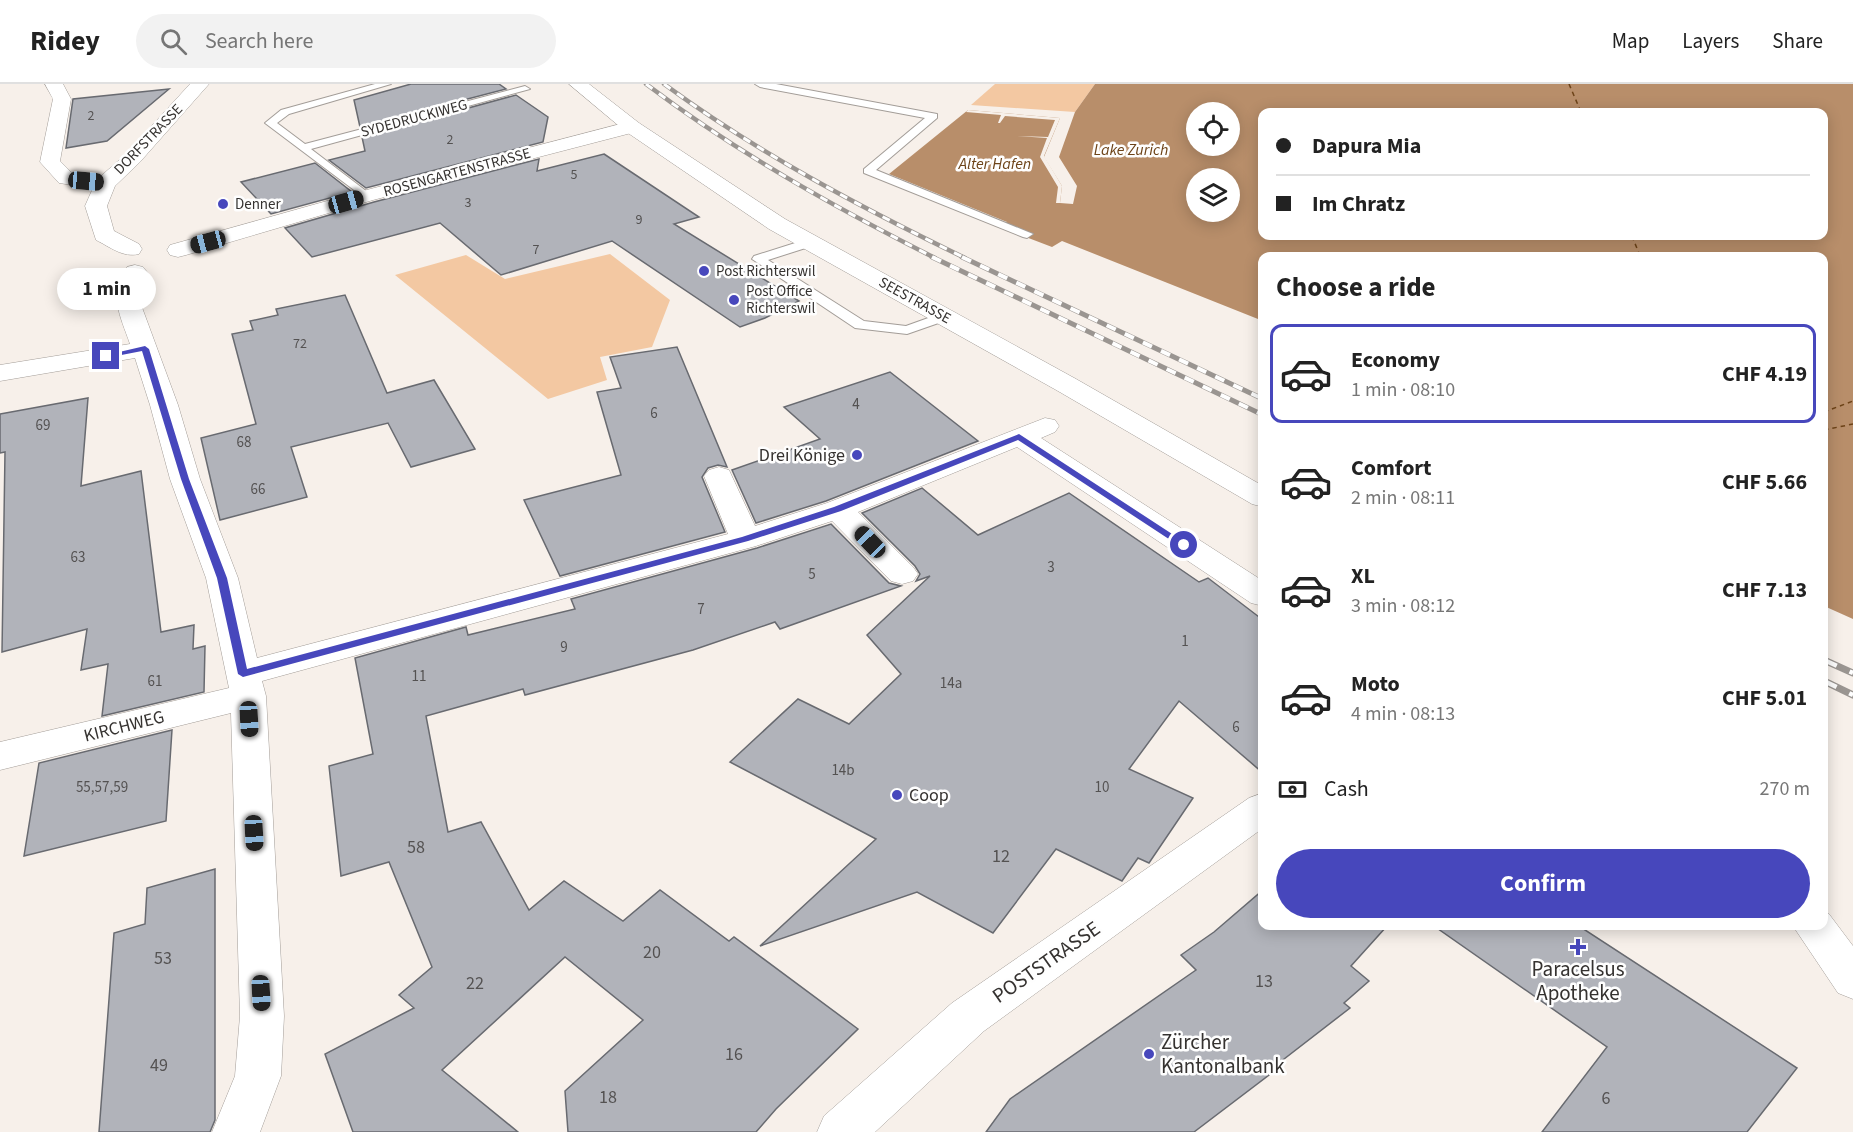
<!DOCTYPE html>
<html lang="en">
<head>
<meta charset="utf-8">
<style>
	:root { --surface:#fff; --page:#f2f2f2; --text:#222; --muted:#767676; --line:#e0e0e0; --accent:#4747bc }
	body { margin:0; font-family:"Source Sans 3",sans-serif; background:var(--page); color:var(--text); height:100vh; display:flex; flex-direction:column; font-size:22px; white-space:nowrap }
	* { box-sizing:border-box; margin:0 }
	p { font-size:20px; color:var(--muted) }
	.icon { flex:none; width:33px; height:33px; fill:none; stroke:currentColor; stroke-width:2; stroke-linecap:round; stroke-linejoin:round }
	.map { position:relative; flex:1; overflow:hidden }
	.side { position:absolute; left:1258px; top:168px; width:570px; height:678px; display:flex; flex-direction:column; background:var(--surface); border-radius:12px; box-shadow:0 3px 15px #0003 }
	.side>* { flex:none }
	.guide { position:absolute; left:1258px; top:24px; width:570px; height:132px; border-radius:12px; box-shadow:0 3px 15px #0003; display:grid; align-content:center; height:132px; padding:0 18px; background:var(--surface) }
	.tools { position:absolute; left:1186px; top:18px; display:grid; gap:12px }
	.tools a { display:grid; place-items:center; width:54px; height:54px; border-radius:50%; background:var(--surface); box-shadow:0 3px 15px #0003; font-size:30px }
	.end { position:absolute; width:27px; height:27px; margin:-14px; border:8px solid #4747bc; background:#fff; box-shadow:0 0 0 3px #fff }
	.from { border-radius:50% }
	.bubble { position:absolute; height:42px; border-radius:21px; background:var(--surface); box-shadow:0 3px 15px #0003; font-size:20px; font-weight:700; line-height:42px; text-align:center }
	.car { position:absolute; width:18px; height:36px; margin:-18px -9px; border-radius:8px; box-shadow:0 0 4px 2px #0007; background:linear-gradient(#222 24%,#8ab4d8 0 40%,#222 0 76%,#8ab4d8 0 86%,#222 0) }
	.guide b { display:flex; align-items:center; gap:21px; height:57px; font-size:22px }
	.guide b+b { border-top:2px solid var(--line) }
	.guide i { width:15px; height:15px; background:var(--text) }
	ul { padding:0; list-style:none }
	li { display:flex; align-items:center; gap:18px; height:99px; margin:0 12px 9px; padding:0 6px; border:3px solid transparent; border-radius:12px }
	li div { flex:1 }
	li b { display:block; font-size:22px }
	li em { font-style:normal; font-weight:700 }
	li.on { border-color:var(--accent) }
	li>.icon { width:54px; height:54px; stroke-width:1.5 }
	h2 { padding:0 18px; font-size:27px; line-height:72px }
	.pay { display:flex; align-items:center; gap:15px; height:66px; padding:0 18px; font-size:22px }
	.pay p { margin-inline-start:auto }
	.button { display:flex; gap:12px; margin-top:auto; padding:12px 18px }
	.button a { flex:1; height:69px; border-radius:36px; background:var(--accent); color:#fff; font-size:24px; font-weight:700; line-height:69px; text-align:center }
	header { display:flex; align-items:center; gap:36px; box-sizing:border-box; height:84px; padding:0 30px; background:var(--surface); border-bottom:2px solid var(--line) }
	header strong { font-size:28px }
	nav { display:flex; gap:33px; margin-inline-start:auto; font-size:21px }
	.search { width:420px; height:54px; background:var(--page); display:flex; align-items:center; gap:15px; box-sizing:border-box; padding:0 21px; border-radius:33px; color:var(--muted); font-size:22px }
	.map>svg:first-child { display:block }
	.green { fill:#f3c8a2 }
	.water { fill:#b88e6a; fill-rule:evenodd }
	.pier { fill:#f7f0ea }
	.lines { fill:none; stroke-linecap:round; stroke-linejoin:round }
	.ferry { stroke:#6d4318; stroke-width:1.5; stroke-dasharray:4.5 4; stroke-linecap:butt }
	.building { fill:#b1b3ba; stroke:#686a70; stroke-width:1.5 }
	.lane-casing { stroke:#a39d98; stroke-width:2 }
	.street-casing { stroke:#a39d98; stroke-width:1 }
	.primary-casing { stroke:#a39d98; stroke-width:1 }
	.lane { fill:#fff; fill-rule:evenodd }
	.street { fill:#fff; fill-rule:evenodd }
	.primary { fill:#fff; fill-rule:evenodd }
	.rail-far2-casing { stroke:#9a9591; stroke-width:4.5 }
	.rail-far1-casing { stroke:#9a9591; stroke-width:5 }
	.rail-casing { stroke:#9a9591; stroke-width:7 }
	.rail-far2 { stroke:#fefefe; stroke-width:3; stroke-dasharray:8; stroke-linecap:butt }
	.rail-far1 { stroke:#fefefe; stroke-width:4; stroke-dasharray:10; stroke-linecap:butt }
	.rail { stroke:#fefefe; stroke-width:4.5; stroke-dasharray:14; stroke-linecap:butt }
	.route { fill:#4747bc }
	.poi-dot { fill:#4747bc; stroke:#fefefe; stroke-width:2 }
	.labels { text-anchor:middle; stroke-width:5; stroke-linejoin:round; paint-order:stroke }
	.far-number-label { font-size:14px; fill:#545252 }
	.far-street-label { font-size:15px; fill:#353230; stroke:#fefefe }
	.far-poi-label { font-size:15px; fill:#353230; stroke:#fefefe; text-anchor:start }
	.number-label { font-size:15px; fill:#545252 }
	.far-water-label { font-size:16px; font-style:italic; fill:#6d4318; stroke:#fefefe }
	.poi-label { font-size:18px; fill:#353230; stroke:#fefefe; text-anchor:end }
	.street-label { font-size:18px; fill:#353230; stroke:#fefefe }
	.near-number-label { font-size:18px; fill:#545252 }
	.near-street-label { font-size:21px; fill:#353230; stroke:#fefefe }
	.near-poi-label { font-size:21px; fill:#353230; stroke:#fefefe }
</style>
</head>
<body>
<header>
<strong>Ridey</strong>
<div class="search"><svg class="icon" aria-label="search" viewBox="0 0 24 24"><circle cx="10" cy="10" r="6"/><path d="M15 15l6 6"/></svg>Search here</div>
<nav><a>Map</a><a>Layers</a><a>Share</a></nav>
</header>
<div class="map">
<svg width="1853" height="1048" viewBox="0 0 1853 1048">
	<rect width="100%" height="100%" fill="#f7f0ea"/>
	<g class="green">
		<path d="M 995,0 L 1095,0 L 1075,28 L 971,21 Z"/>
		<path d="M 610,170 L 670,216 L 652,263 L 600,273 L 607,296 L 548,315 L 395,191 L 466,171 L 505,195 Z"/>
	</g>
	<path class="water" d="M 1095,0 L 1853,0 L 1853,535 L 1824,522 L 1824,172 L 1263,172 L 1263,237 L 1062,157 L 1052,163 L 1000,143 L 1007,138 L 889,90 L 968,26 L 1060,34 L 1044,73 L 1062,102 L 1060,119 L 1073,120 L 1077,102 L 1059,73 L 1075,28 ZM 1197,28 L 1230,28 L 1230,62 L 1197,62 ZM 1263,28 L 1824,28 L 1824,152 L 1263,152 ZM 1197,94 L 1230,94 L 1230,128 L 1197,128 Z"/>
	<path class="pier" d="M 968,26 L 1060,34 L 1044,72 L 1062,102 L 1060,119 L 1056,119 L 1058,103 L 1040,73 L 1047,54 L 1017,52 L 1048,53 L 1055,36 L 1005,32 L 1000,39 L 998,39 L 1001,31 L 966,28 Z"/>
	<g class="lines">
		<g class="ferry">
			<path d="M 1569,0 L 1581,28"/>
			<path d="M 1632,152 L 1640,172"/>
			<path d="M 1824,328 L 1853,317"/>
			<path d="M 1824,346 L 1853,340"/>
		</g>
	</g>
	<g class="building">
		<path d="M 411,0 L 499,0 L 506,5 L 360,43 L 354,16 Z"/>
		<path d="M 169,5 L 107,57 L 66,64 L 73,15 Z"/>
		<path d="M 516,11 L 548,33 L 543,58 L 366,104 L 329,76 L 365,67 L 362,53 Z"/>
		<path d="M 604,70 L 699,133 L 674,140 L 799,217 L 765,234 L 740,243 L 612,157 L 501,191 L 440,139 L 312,173 L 285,144 L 374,118 L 539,75 L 537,87 Z"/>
		<path d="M 315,79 L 352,108 L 271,130 L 241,98 Z"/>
		<path d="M 345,211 L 387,309 L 434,296 L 475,365 L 411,383 L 388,339 L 291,363 L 307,413 L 220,436 L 201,354 L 256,340 L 232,250 L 253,246 L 250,237 L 278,231 L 276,225 Z"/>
		<path d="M 677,263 L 727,383 L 718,381 L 708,384 L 702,393 L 725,448 L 560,492 L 524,416 L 621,391 L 597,308 L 621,304 L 610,273 Z"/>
		<path d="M 890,288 L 978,357 L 826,417 L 756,439 L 732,386 L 820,355 L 784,323 Z"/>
		<path d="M 88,314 L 81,402 L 141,387 L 161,548 L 194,541 L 193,565 L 205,562 L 204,608 L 102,632 L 108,580 L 81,586 L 87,545 L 2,568 L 5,368 L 0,369 L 0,330 Z"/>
		<path d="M 922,404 L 978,451 L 1069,409 L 1199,498 L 1208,494 L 1263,536 L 1263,689 L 1179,617 L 1129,685 L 1193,714 L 1149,779 L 1138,774 L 1122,797 L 1056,765 L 993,849 L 917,808 L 760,862 L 876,755 L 730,678 L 798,615 L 849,640 L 901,590 L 867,551 L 930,492 L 916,497 L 920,490 L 915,482 L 862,429 Z"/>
		<path d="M 831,440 L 889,499 L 901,502 L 780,545 L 775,538 L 693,566 L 525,611 L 523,605 L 426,632 L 448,748 L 481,738 L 529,826 L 564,797 L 623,837 L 660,806 L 729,857 L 734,853 L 858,945 L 776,1025 L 756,1048 L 568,1048 L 565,1007 L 643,936 L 565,873 L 442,986 L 518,1048 L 353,1048 L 325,970 L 414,924 L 399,911 L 432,883 L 389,778 L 341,792 L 329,682 L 373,670 L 355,574 L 466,543 L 468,551 L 575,525 L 571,515 L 757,464 Z"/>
		<path d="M 172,646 L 166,737 L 24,772 L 39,679 Z"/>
		<path d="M 215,785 L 215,1036 L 210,1048 L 99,1048 L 114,849 L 145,840 L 147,804 Z"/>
		<path d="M 1263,806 L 1263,842 L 1387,842 L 1351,882 L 1369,897 L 1344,919 L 1350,924 L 1266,989 L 1269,991 L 1194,1048 L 986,1048 L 1010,1015 L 1196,886 L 1181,871 L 1214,848 Z"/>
		<path d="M 1434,842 L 1579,842 L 1797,984 L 1747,1048 L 1542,1048 L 1607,963 Z"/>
	</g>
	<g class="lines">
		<defs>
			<g id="lane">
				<path d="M 375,0 L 391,0 L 289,30 L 277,39 L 305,60 L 525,2 L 530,5 L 311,65 L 370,110 L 370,114 L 366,115 L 265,39 L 281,26 Z"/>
				<path d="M 755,0 L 776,0 L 937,30 L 937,34 L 876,86 L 1033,150 L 1027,154 L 1023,153 L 864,89 L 864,85 L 925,34 L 760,3 Z"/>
				<path d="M 811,154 L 815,155 L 815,161 L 768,176 L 864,237 L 906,242 L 945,228 L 952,232 L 950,235 L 907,250 L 855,244 L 752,175 L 754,172 Z"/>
			</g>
			<g id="street">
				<path d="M 45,0 L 63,0 L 71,15 L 60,77 L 72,89 L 101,92 L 126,70 L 190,0 L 209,0 L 140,78 L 115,102 L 107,122 L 114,147 L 139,160 L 142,165 L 139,170 C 123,174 110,163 96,156 L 85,122 L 93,104 L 59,99 L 40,78 L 53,15 Z"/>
				<path d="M 632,37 L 639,39 L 642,43 L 639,47 L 373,116 L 186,171 L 178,173 L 170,171 L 167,166 L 170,161 L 359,108 Z"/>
				<path d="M 135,181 L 143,183 L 147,188 L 140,205 L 140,218 L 178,321 L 200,395 L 238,494 L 257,574 L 728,450 L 704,392 L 709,386 L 719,383 L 729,386 L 755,442 L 827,419 L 1045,334 L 1055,336 L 1059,342 L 1055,348 L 1041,354 L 1263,497 L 1263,522 L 1251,519 L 1017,363 L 858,428 L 913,483 L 918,490 L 913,497 L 902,500 L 891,497 L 832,437 L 756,462 L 262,597 L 266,612 L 284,932 L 281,992 L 260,1048 L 212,1048 L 235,992 L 240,932 L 231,629 L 0,686 L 0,658 L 229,604 L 206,494 L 170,395 L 150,321 L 135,274 L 0,297 L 0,281 L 130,260 C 120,231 108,211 127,183 Z"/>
				<path d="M 1263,709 L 1263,744 L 984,947 L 875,1048 L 817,1048 L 824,1032 L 952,919 L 1249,714 Z"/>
			</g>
			<g id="primary">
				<path d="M 569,0 L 589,0 L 639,39 L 785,135 L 1076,295 L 1263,402 L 1263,423 L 1252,420 L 1058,307 L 769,145 L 625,47 Z"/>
				<path d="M 1824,828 L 1829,830 L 1853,862 L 1853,915 L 1838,909 L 1793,842 L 1824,842 Z"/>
			</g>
		</defs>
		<use href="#lane" class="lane-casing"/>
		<use href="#street" class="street-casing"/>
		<use href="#primary" class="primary-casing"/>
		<use href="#lane" class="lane"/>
		<use href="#street" class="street"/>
		<use href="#primary" class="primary"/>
		<defs>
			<g id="rail-far2">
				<path d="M 646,0 C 736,68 834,123 935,174"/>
				<path d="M 664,0 C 758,69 860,123 965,174"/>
			</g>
			<g id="rail-far1">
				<path d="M 932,173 L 1263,331"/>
				<path d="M 962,173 L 1263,315"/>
			</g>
			<g id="rail">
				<path d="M 1824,576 L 1853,589"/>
				<path d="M 1824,597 L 1853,611"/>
			</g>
		</defs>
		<use href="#rail-far2" class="rail-far2-casing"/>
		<use href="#rail-far1" class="rail-far1-casing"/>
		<use href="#rail" class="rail-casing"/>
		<use href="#rail-far2" class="rail-far2"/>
		<use href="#rail-far1" class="rail-far1"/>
		<use href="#rail" class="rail"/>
	</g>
	<path class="route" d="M 145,262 L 149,265 L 189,395 L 227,494 L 247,585 L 742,453 L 834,423 L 1019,350 L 1189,461 L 1181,463 L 1018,356 L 841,427 L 748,457 L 243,593 L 238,590 L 217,494 L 181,395 L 142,267 L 106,274 L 102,272 Z"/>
	<g class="poi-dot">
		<circle cx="223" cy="120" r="6"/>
		<circle cx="704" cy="187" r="6"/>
		<circle cx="734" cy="216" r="6"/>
		<circle cx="857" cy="371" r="6"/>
		<circle cx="897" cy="711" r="6"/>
		<path d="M1575 854h6v6h6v6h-6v6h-6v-6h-6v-6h6z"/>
		<circle cx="1149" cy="970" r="6"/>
	</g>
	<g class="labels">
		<g class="far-number-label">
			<text x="91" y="36">2</text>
			<text x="450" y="60">2</text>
			<text x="574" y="95">5</text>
			<text x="468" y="123">3</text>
			<text x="639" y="140">9</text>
			<text x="536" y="170">7</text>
			<text x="300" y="264">72</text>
		</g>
		<g class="far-street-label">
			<text transform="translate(414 34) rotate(-15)" y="5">SYDEDRUCKIWEG</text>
			<text transform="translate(148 55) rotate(-46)" y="5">DORFSTRASSE</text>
			<text transform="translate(457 88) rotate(-15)" y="5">ROSENGARTENSTRASSE</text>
			<text transform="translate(915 216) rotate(29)" y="5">SEESTRASSE</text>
		</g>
		<g class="far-poi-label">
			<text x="235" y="125">Denner</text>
			<text x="716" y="192">Post Richterswil</text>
			<text x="746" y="212">Post Office<tspan x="746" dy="17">Richterswil</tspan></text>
		</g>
		<g class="number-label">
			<text x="856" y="325">4</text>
			<text x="654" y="334">6</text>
			<text x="43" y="346">69</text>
			<text x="244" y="363">68</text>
			<text x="258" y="410">66</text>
			<text x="78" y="478">63</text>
			<text x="1051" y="488">3</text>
			<text x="812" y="495">5</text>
			<text x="701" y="530">7</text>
			<text x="1185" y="562">1</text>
			<text x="564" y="568">9</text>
			<text x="419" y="597">11</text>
			<text x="155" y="602">61</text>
			<text x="951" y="604">14a</text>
			<text x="1236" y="648">6</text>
			<text x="843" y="691">14b</text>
			<text x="102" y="708">55,57,59</text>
			<text x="1102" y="708">10</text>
		</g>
		<g class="far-water-label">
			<text x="1131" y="71">Lake Zurich</text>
			<text x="995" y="85">Alter Hafen</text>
		</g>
		<g class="poi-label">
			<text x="845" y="377">Drei Könige</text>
			<text x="909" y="717" text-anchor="start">Coop</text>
		</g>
		<g class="street-label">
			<text transform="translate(124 642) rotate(-14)" y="6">KIRCHWEG</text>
		</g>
		<g class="near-number-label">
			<text x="416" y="769">58</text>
			<text x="1001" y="778">12</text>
			<text x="652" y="874">20</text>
			<text x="163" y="880">53</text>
			<text x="1264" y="903">13</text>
			<text x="475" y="905">22</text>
			<text x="734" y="976">16</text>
			<text x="159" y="987">49</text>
			<text x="608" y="1019">18</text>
			<text x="1606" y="1020">6</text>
		</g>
		<g class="near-street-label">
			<text transform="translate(1046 878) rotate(-35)" y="7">POSTSTRASSE</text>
		</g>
		<g class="near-poi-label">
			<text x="1578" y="892">Paracelsus<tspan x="1578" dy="24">Apotheke</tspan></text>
			<text x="1161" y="965" text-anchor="start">Zürcher<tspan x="1161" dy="24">Kantonalbank</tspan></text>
		</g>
	</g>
</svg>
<div class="tools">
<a><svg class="icon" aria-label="locate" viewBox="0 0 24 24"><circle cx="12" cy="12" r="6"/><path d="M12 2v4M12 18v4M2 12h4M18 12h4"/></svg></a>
<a><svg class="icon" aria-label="layers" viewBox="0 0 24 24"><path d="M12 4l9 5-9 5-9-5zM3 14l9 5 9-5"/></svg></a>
</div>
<i class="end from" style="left:1184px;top:461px"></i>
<i class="end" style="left:106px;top:272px"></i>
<div class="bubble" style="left:57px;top:184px;width:99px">1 min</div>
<i class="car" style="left:86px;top:97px;rotate:95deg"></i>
<i class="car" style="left:346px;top:118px;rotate:74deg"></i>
<i class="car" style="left:208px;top:158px;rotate:255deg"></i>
<i class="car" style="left:870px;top:458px;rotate:316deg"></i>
<i class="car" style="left:249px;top:635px;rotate:177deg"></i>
<i class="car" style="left:254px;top:749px;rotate:177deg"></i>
<i class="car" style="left:261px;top:909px;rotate:177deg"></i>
<div class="guide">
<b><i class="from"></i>Dapura Mia</b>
<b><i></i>Im Chratz</b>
</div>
<section class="side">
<h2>Choose a ride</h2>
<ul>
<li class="on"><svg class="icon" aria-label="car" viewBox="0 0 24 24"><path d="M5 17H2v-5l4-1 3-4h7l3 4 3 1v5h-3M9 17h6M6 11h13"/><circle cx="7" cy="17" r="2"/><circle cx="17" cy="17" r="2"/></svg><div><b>Economy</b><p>1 min · 08:10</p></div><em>CHF 4.19</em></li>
<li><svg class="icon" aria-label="car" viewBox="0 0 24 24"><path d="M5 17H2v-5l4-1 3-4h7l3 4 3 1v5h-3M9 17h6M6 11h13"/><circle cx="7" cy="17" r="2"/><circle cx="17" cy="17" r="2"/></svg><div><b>Comfort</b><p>2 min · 08:11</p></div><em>CHF 5.66</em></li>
<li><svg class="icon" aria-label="car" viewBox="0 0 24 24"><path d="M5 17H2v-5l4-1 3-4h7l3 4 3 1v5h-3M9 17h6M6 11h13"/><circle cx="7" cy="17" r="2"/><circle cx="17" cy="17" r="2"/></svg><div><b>XL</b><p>3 min · 08:12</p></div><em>CHF 7.13</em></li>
<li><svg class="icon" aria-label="car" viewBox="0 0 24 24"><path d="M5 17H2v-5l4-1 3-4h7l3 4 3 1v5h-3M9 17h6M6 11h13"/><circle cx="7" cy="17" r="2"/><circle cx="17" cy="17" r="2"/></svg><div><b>Moto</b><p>4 min · 08:13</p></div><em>CHF 5.01</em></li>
</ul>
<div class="pay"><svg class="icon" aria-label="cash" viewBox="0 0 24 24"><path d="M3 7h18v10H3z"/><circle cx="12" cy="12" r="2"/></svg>Cash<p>270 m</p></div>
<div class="button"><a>Confirm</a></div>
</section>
</div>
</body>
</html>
